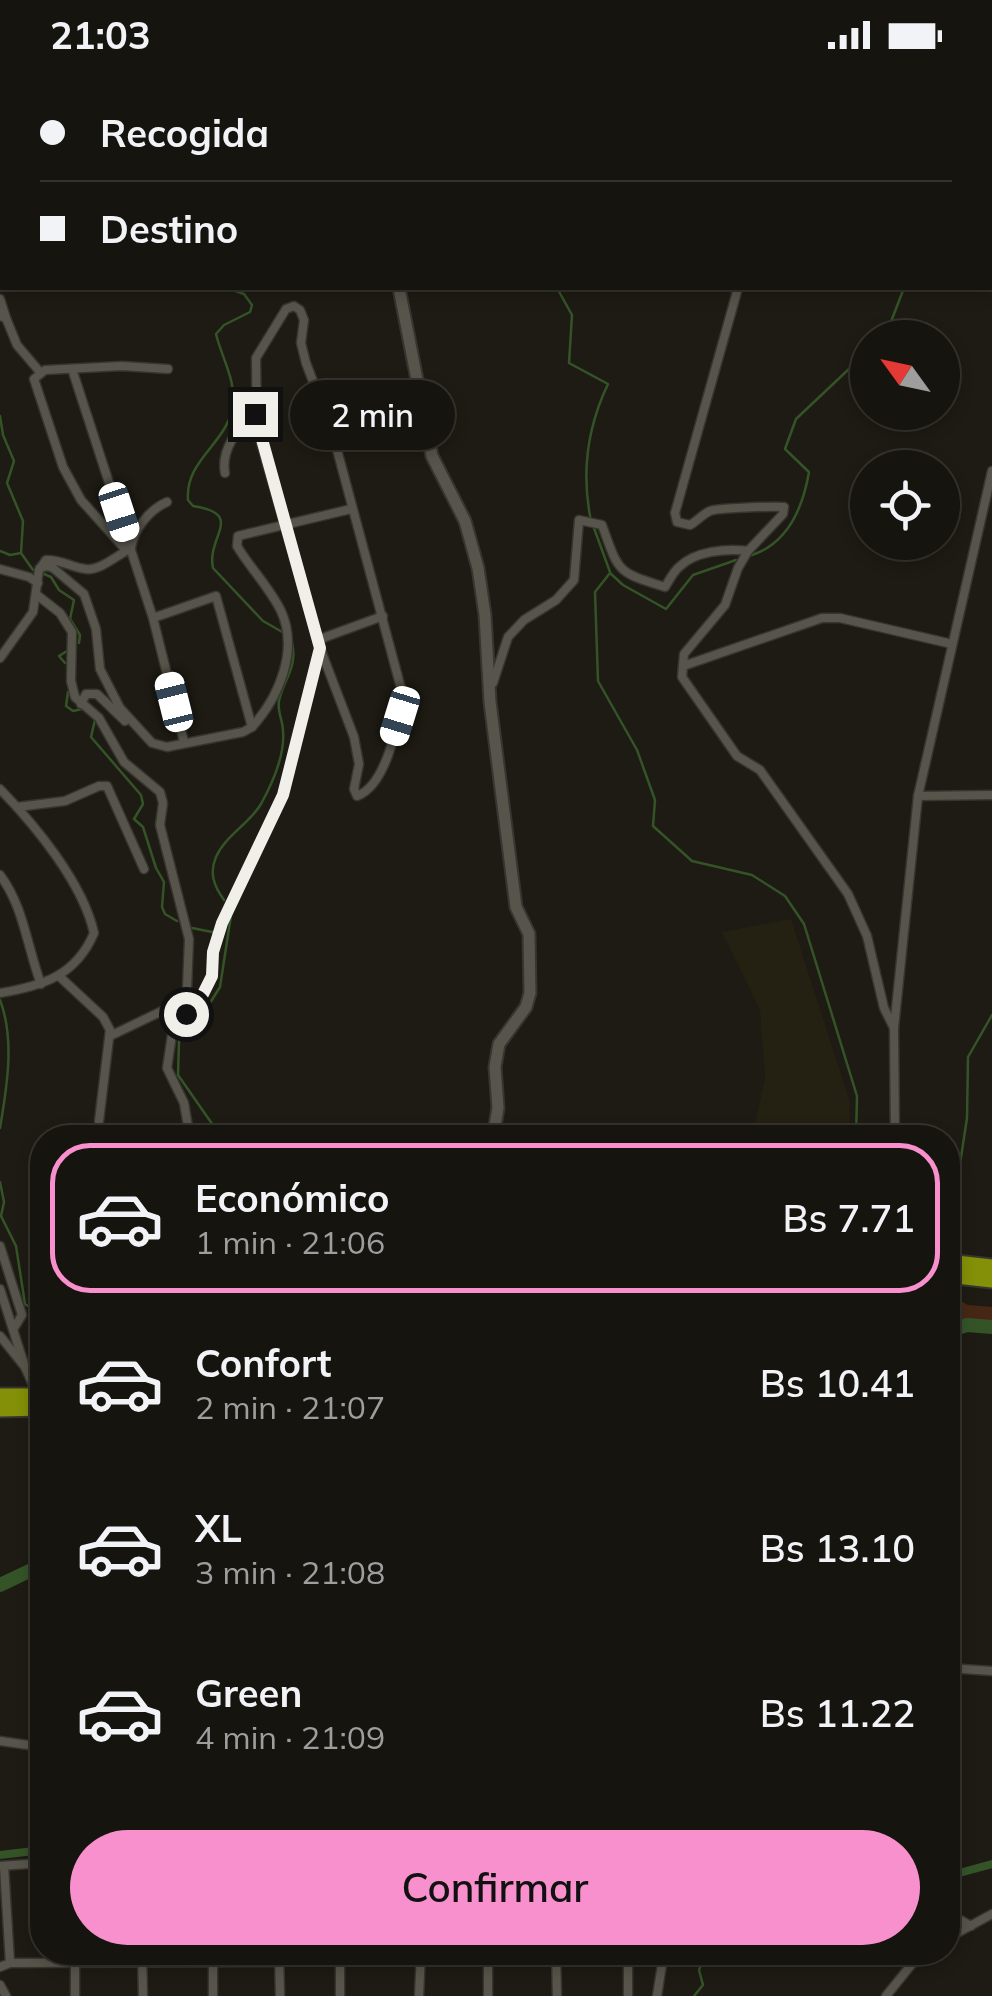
<!DOCTYPE html>
<html lang="es">
<head>
<meta charset="utf-8">
<style>
	:root { --surface:#16140e; --page:#1f1d17; --text:#f1f3f6; --muted:#9e9e9e; --line:#35332e; --accent:#f790cd }
	body { margin:0; font-family:Mulish,sans-serif; background:var(--page); color:var(--text); height:100vh; display:flex; flex-direction:column; font-size:38px; white-space:nowrap }
	* { box-sizing:border-box; margin:0 }
	p { font-size:32px; color:var(--muted) }
	.icon { flex:none; width:55px; height:55px; fill:none; stroke:currentColor; stroke-width:2; stroke-linecap:round; stroke-linejoin:round }
	.map { position:relative; flex:1; overflow:hidden }
	.drawer { position:absolute; left:30px; top:1055px; width:930px; height:840px; display:flex; flex-direction:column; background:var(--surface); border-radius:40px; box-shadow:0 5px 15px #0003,0 0 0 2px var(--line) }
	.drawer>* { flex:none }
	.top-card { position:absolute; left:0px; top:0px; width:992px; height:220px; box-shadow:0 5px 15px #0003,0 0 0 2px var(--line); display:grid; align-content:center; height:220px; padding:0 40px; background:var(--surface) }
	.needle { width:65px; rotate:303deg }
	.controls { position:absolute; left:850px; top:250px; display:grid; gap:20px }
	.controls a { display:grid; place-items:center; width:110px; height:110px; border-radius:50%; background:var(--surface); box-shadow:0 5px 15px #0003,0 0 0 2px var(--line); font-size:50px }
	.end { position:absolute; width:45px; height:45px; margin:-22px; border:12px solid #f1efea; background:#111; box-shadow:0 0 0 5px #111 }
	.from { border-radius:50% }
	.bubble { position:absolute; height:70px; border-radius:35px; background:var(--surface); box-shadow:0 5px 15px #0003,0 0 0 2px var(--line); font-size:32px; font-weight:600; line-height:70px; text-align:center }
	.car { position:absolute; width:30px; height:60px; margin:-30px -15px; border-radius:12px; box-shadow:0 0 8px 2px #0007; background:linear-gradient(#fff 24%,#345 0 40%,#fff 0 76%,#345 0 86%,#fff 0) }
	.top-card b { display:flex; align-items:center; gap:35px; height:95px; font-size:38px }
	.top-card b+b { border-top:2px solid var(--line) }
	.top-card i { width:25px; height:25px; background:var(--text) }
	ul { padding:18px 0 0; list-style:none }
	li { display:flex; align-items:center; gap:30px; height:150px; margin:0 20px 15px; padding:0 20px; border:5px solid transparent; border-radius:40px }
	li div { flex:1 }
	li b { display:block; font-size:38px }
	li em { font-style:normal; font-weight:600 }
	li.current { border-color:var(--accent) }
	li>.icon { width:90px; height:90px; stroke-width:1.5 }
	.primary-button { display:flex; gap:20px; margin-top:auto; padding:20px 40px }
	.primary-button a { flex:1; height:115px; border-radius:60px; background:var(--accent); color:#111; font-size:40px; font-weight:600; line-height:115px; text-align:center }
	.status { display:flex; justify-content:space-between; align-items:center; height:70px; padding:0 50px; background:var(--surface); direction:ltr }
	.status svg { height:28px; fill:currentColor }
	.map>svg:first-child { display:block }
	.built { fill:#242012 }
	.green { fill:#462715 }
	.lines { fill:none; stroke-linecap:round; stroke-linejoin:round }
	.stream { stroke:#345428; stroke-width:2.5 }
	.canal { stroke:#345428; stroke-width:8 }
	.river { stroke:#345428; stroke-width:14 }
	.street-casing { stroke:#373530; stroke-width:11 }
	.secondary-casing { stroke:#373530; stroke-width:15 }
	.highway-casing { stroke:#373530; stroke-width:19 }
	.street { stroke:#57554b; stroke-width:8 }
	.secondary { stroke:#57554b; stroke-width:11 }
	.highway { stroke:#849007; stroke-width:15 }
	.route { stroke:#f1efea; stroke-width:12 }
</style>
</head>
<body>
<div class="status"><b>21:03</b><svg viewBox="0 0 49 12"><path d="M0 12V9h3v3zM5 12V6h3v6zM10 12V3h3v9zM15 12V0h3v12zM26 1h20v11H26zM47 4h2v5h-2z"/></svg></div>
<div class="map">
<svg width="992" height="1926" viewBox="0 0 992 1926">
	<rect width="100%" height="100%" fill="#1d1b13"/>
	<path class="built" d="M 791,849 L 850,1032 L 849,1067 L 747,1067 L 755,1054 L 765,1009 L 760,940 L 722,862 Z"/>
	<path class="green" d="M 948,1224 L 968,1235 L 992,1237 L 992,1251 L 959,1250 L 948,1256 Z"/>
	<g class="lines">
		<g class="stream">
			<path d="M 958,0 L 960,2"/>
			<path d="M 89,2 L 89,0"/>
			<path d="M 579,2 L 581,0"/>
			<path d="M 227,218 L 244,224 L 252,235 L 250,242 L 224,255 L 216,264 C 222,289 238,313 232,340 C 224,375 185,391 188,430 L 193,436 C 246,444 206,467 213,498 L 263,551 L 284,563"/>
			<path d="M 557,218 L 572,245 L 569,293 L 608,314 C 587,358 581,403 591,451"/>
			<path d="M 881,268 L 887,262 L 904,218"/>
			<path d="M 0,346 L 3,365 L 14,391 L 7,413 L 23,451 L 21,483"/>
			<path d="M 594,458 L 610,502"/>
			<path d="M 0,481 L 10,485 L 21,483 L 33,500"/>
			<path d="M 752,485 C 788,473 803,437 809,402 L 785,379 L 796,349 L 868,281"/>
			<path d="M 736,490 L 693,505 L 666,539 L 623,515 L 610,503 L 595,522 L 598,611 L 637,680 L 655,730 L 653,756 L 692,791 L 752,805 L 785,826 L 804,854 L 857,1026 L 856,1068"/>
			<path d="M 42,503 L 51,507 L 59,520 L 74,530 L 70,549 L 80,565 L 79,573"/>
			<path d="M 65,593 L 59,586 L 70,579"/>
			<path d="M 68,622 L 66,636 L 73,641 L 82,639"/>
			<path d="M 95,650 L 91,667 L 141,725 L 143,734 L 134,749 L 143,757 L 156,798 L 164,812 L 162,837 L 165,844 L 177,851"/>
			<path d="M 224,830 C 214,816 209,803 216,787 C 225,766 249,754 261,734 C 272,714 285,684 283,661 C 283,651 277,641 279,631 C 283,610 298,598 292,573"/>
			<path d="M 192,858 L 212,862"/>
			<path d="M 0,930 C 15,969 7,1017 0,1058"/>
			<path d="M 222,1068 L 178,1005 L 179,971 L 195,957 L 220,917 L 232,839"/>
			<path d="M 0,1112 L 4,1132 L 1,1146 L 16,1176 L 25,1234 L 34,1240 L 36,1264 L 42,1277"/>
			<path d="M 948,1115 L 960,1094 L 967,1048 L 968,987 L 992,945"/>
			<path d="M 694,1926 L 703,1915 L 699,1900 L 705,1882"/>
		</g>
		<g class="canal">
			<path d="M 0,1785 L 42,1780"/>
			<path d="M 948,1806 L 992,1794"/>
		</g>
		<g class="river">
			<path d="M 948,1261 L 967,1255 L 992,1257"/>
			<path d="M 0,1515 L 42,1495"/>
		</g>
		<defs>
			<g id="street">
				<path d="M 794,2 L 795,0"/>
				<path d="M 0,126 L 2,126"/>
				<path d="M 0,197 L 2,196"/>
				<path d="M 738,218 L 675,443 L 677,452 L 690,455 C 697,451 703,444 710,441 C 716,438 778,436 784,437 L 783,444 L 748,481 L 738,498 L 725,535 L 684,584 L 682,607 L 737,686 L 760,700 L 848,824 L 867,866 L 884,938 L 894,958"/>
				<path d="M 0,229 L 6,248"/>
				<path d="M 294,236 L 300,240 L 304,250 L 301,273 L 306,293 L 332,361 L 402,622 C 399,651 387,715 357,726 L 354,719 L 359,694 L 354,667 L 320,578 L 257,358 L 256,288 L 286,239 Z"/>
				<path d="M 0,246 L 6,248 L 17,275 L 40,302"/>
				<path d="M 72,299 L 153,548 L 184,672"/>
				<path d="M 225,403 C 221,382 236,356 256,347"/>
				<path d="M 126,480 L 81,430 L 63,397 L 34,309 L 45,300 L 122,296 L 168,299"/>
				<path d="M 40,498 L 47,496 L 53,498 L 84,524 L 96,559 L 100,599 L 120,638 L 152,673 L 167,677 L 243,662 L 252,657 C 279,627 299,580 281,541 C 270,518 250,498 237,476 L 238,466 L 351,439"/>
				<path d="M 0,499 L 29,507 L 38,513"/>
				<path d="M 37,525 L 60,543 L 72,562 L 71,611 L 75,627 L 99,648 L 124,692 L 160,722 L 163,733 L 160,755 L 189,869 L 186,944"/>
				<path d="M 153,548 L 216,526 L 252,657"/>
				<path d="M 320,569 L 383,546"/>
				<path d="M 0,588 L 33,542 L 39,500 L 46,490 C 61,489 72,498 86,499 C 100,501 119,484 131,478 C 134,459 149,440 167,432"/>
				<path d="M 683,596 L 822,548 L 840,548 L 952,574"/>
				<path d="M 493,613 L 508,567 L 524,550 L 556,530 L 574,510 L 579,450 L 602,455 C 619,502 616,502 665,517 C 669,511 673,502 679,497 C 695,481 727,478 748,481"/>
				<path d="M 81,634 L 86,624 L 97,624 L 125,651"/>
				<path d="M 0,719 C 35,755 83,813 94,863 C 76,906 42,916 0,923"/>
				<path d="M 918,726 L 992,725"/>
				<path d="M 17,737 L 65,731 L 99,716 L 107,716 L 144,799"/>
				<path d="M 0,805 C 24,837 27,877 41,914"/>
				<path d="M 60,907 L 103,947 L 110,960 L 99,1051"/>
				<path d="M 110,966 L 187,929"/>
				<path d="M 190,1068 L 184,1033 L 167,998 L 173,958 L 202,926 L 212,906 L 213,882 L 222,853 L 283,725 L 320,578"/>
				<path d="M 895,1068 L 894,958 L 918,726 L 992,401"/>
				<path d="M 0,1176 L 22,1245 L 14,1258"/>
				<path d="M 0,1219 L 25,1297"/>
				<path d="M 0,1266 L 25,1297 L 38,1326"/>
				<path d="M 948,1598 L 992,1601"/>
				<path d="M 0,1671 L 42,1677"/>
				<path d="M 0,1796 L 42,1793"/>
				<path d="M 4,1796 L 10,1893"/>
				<path d="M 948,1843 L 971,1856"/>
				<path d="M 948,1868 L 992,1844"/>
				<path d="M 75,1882 L 75,1926"/>
				<path d="M 142,1882 L 143,1926"/>
				<path d="M 279,1882 L 280,1926"/>
				<path d="M 488,1882 L 488,1926"/>
				<path d="M 556,1882 L 557,1926"/>
				<path d="M 628,1882 L 628,1926"/>
				<path d="M 0,1897 L 10,1893 L 279,1892"/>
				<path d="M 0,1915 L 6,1926"/>
				<path d="M 213,1926 L 213,1882"/>
				<path d="M 340,1926 L 340,1882"/>
				<path d="M 419,1926 L 421,1882"/>
				<path d="M 657,1926 L 664,1882"/>
				<path d="M 886,1926 L 916,1889 L 925,1882"/>
			</g>
			<g id="secondary">
				<path d="M 330,0 L 331,2"/>
				<path d="M 399,218 L 432,386 L 465,451 L 478,498 L 485,545 L 490,632 L 516,837 L 529,864 L 530,923 L 526,937 L 499,974 L 495,997 L 498,1038 L 493,1068"/>
			</g>
			<g id="highway">
				<path d="M 948,1192 L 992,1197"/>
				<path d="M 948,1205 L 992,1210"/>
				<path d="M 0,1326 L 42,1326"/>
				<path d="M 0,1339 L 42,1338"/>
			</g>
		</defs>
		<use href="#street" class="street-casing"/>
		<use href="#secondary" class="secondary-casing"/>
		<use href="#highway" class="highway-casing"/>
		<use href="#street" class="street"/>
		<use href="#secondary" class="secondary"/>
		<use href="#highway" class="highway"/>
	</g>
	<g class="lines">
		<path class="route" d="M 186,944 L 202,926 L 212,906 L 213,882 L 222,853 L 283,725 L 320,578 L 255,344"/>
	</g>
</svg>
<div class="controls">
<a><svg class="needle" viewBox="-14 -14 28 28"><path d="M0-13l5 13h-10z" fill="#e53935"/><path d="M0 13l5-13h-10z" fill="#9e9e9e"/></svg></a>
<a><svg class="icon" aria-label="locate" viewBox="0 0 24 24"><circle cx="12" cy="12" r="6"/><path d="M12 2v4M12 18v4M2 12h4M18 12h4"/></svg></a>
</div>
<i class="end from" style="left:186px;top:944px"></i>
<i class="end" style="left:255px;top:344px"></i>
<div class="bubble" style="left:290px;top:310px;width:165px">2 min</div>
<i class="car" style="left:119px;top:442px;rotate:162deg"></i>
<i class="car" style="left:174px;top:632px;rotate:346deg"></i>
<i class="car" style="left:400px;top:646px;rotate:197deg"></i>
<div class="top-card">
<b><i class="from"></i>Recogida</b>
<b><i></i>Destino</b>
</div>
<section class="drawer">
<ul>
<li class="current"><svg class="icon" aria-label="car" viewBox="0 0 24 24"><path d="M5 17H2v-5l4-1 3-4h7l3 4 3 1v5h-3M9 17h6M6 11h13"/><circle cx="7" cy="17" r="2"/><circle cx="17" cy="17" r="2"/></svg><div><b>Económico</b><p>1 min · 21:06</p></div><em>Bs 7.71</em></li>
<li><svg class="icon" aria-label="car" viewBox="0 0 24 24"><path d="M5 17H2v-5l4-1 3-4h7l3 4 3 1v5h-3M9 17h6M6 11h13"/><circle cx="7" cy="17" r="2"/><circle cx="17" cy="17" r="2"/></svg><div><b>Confort</b><p>2 min · 21:07</p></div><em>Bs 10.41</em></li>
<li><svg class="icon" aria-label="car" viewBox="0 0 24 24"><path d="M5 17H2v-5l4-1 3-4h7l3 4 3 1v5h-3M9 17h6M6 11h13"/><circle cx="7" cy="17" r="2"/><circle cx="17" cy="17" r="2"/></svg><div><b>XL</b><p>3 min · 21:08</p></div><em>Bs 13.10</em></li>
<li><svg class="icon" aria-label="car" viewBox="0 0 24 24"><path d="M5 17H2v-5l4-1 3-4h7l3 4 3 1v5h-3M9 17h6M6 11h13"/><circle cx="7" cy="17" r="2"/><circle cx="17" cy="17" r="2"/></svg><div><b>Green</b><p>4 min · 21:09</p></div><em>Bs 11.22</em></li>
</ul>
<div class="primary-button"><a>Confirmar</a></div>
</section>
</div>
</body>
</html>
